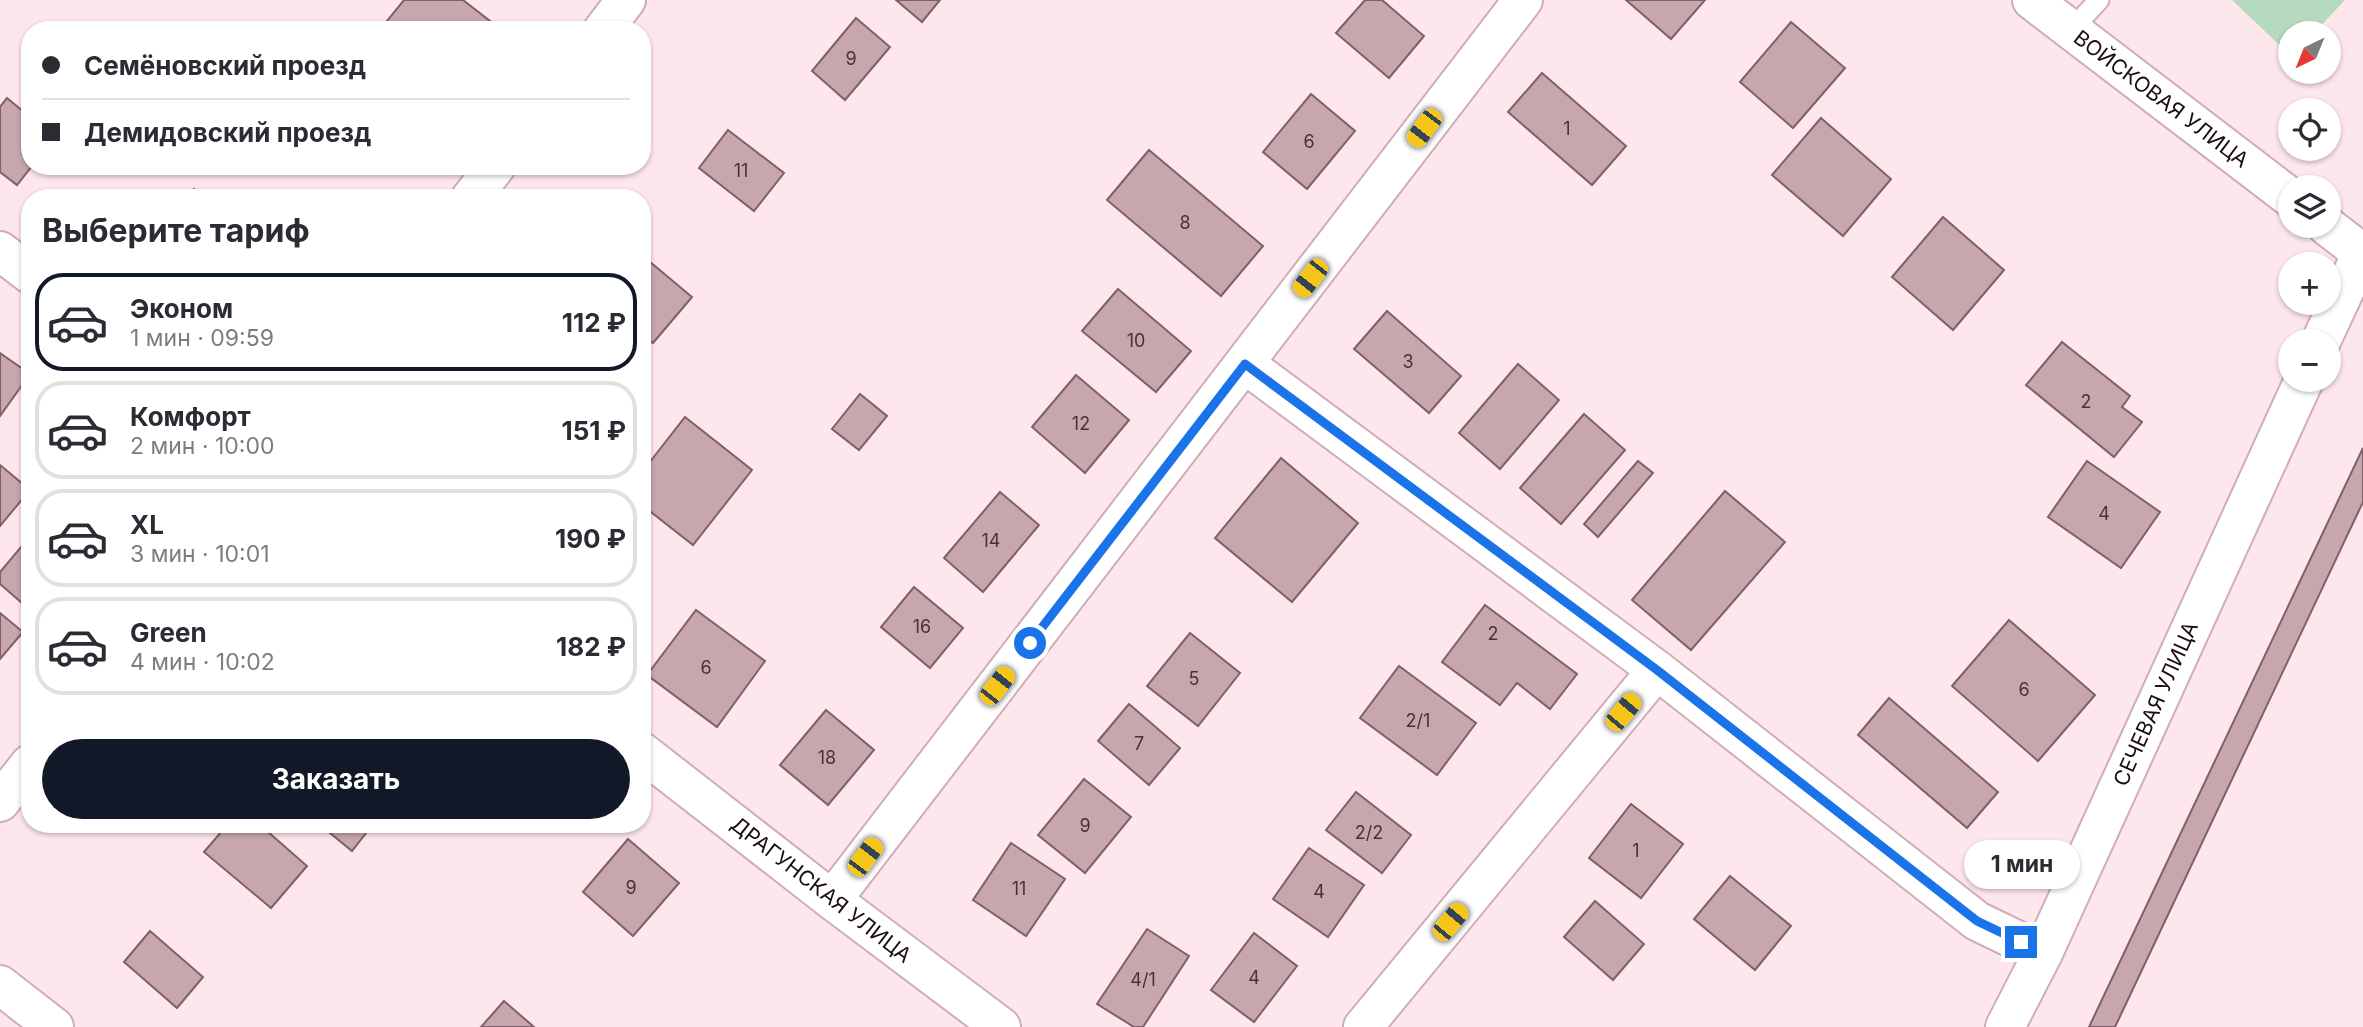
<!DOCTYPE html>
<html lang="ru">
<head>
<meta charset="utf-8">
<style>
	:root { --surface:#fff; --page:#f2f2f3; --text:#2b2b33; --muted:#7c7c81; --line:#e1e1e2; --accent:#111827 }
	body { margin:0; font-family:Inter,sans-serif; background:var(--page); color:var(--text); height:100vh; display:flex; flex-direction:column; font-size:26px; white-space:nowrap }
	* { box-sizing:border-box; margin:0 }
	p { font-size:23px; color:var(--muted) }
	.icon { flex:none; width:38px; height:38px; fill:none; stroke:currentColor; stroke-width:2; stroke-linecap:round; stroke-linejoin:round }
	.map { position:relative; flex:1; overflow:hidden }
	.panel { position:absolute; left:21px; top:189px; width:630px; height:644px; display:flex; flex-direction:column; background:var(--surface); border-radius:28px; box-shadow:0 2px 5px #0004 }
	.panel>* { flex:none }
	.hud { position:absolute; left:21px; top:21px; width:630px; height:154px; border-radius:28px; box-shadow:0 2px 5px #0004; display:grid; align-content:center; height:154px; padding:0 21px; background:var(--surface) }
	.needle { width:46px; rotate:223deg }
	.buttons { position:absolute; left:2278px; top:21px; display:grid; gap:14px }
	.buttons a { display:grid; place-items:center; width:63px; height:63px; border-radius:50%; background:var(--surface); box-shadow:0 2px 5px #0004; font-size:35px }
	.end { position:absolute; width:32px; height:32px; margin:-16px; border:9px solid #1a73e8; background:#fff; box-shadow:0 0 0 4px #fff }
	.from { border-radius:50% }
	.bubble { position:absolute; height:49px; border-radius:24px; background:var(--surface); box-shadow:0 2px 5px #0004; font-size:23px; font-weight:700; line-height:49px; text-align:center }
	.car { position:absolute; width:21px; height:42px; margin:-21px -10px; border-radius:9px; box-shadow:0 0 5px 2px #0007; background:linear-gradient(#f5c518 24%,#345 0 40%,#f5c518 0 76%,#345 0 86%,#f5c518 0) }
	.hud b { display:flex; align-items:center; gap:24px; height:66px; font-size:26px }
	.hud b+b { border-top:2px solid var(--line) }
	.hud i { width:18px; height:18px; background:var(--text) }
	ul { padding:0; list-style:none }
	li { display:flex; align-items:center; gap:21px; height:98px; margin:0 14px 10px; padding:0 7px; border:4px solid var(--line); border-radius:28px }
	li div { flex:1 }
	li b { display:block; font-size:26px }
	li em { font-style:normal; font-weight:700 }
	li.on { border-color:var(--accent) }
	li>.icon { width:63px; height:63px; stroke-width:1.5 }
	h2 { padding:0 21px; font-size:32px; line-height:84px }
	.cta { display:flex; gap:14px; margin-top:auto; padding:14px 21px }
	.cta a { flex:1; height:80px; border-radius:42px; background:var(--accent); color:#fff; font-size:28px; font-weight:700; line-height:80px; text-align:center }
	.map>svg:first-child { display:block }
	.green { fill:#b6dabd }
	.building { fill:#c8a6ae; stroke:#7f6068; stroke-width:2 }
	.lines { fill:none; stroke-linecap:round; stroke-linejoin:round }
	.service-casing { stroke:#d0adb5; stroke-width:23 }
	.minor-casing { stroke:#d0adb5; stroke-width:42 }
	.service { stroke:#fff; stroke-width:19 }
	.minor { stroke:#fff; stroke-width:38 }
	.route { stroke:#1a73e8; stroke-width:9 }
	.labels { text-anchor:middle; stroke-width:5; stroke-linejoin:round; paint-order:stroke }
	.number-label { font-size:18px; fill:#453338 }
	.street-label { font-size:21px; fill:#190d10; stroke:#fff }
</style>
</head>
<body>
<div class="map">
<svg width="2363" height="1027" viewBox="0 0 2363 1027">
	<rect width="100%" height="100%" fill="#fee7ec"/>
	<path class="green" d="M 2232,0 L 2345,0 L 2314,33 L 2291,33 L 2291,56 Z"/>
	<g class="building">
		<path d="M 404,0 L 463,0 L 490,21 L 483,30 L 386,30 L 382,27 Z"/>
		<path d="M 896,0 L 940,0 L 922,22 Z"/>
		<path d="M 1365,0 L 1382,0 L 1424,36 L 1389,78 L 1336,33 Z"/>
		<path d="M 1626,0 L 1705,0 L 1671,39 Z"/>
		<path d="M 856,18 L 890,47 L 845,100 L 812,71 Z"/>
		<path d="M 1791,22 L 1845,68 L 1793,128 L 1740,82 Z"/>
		<path d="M 1542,73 L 1626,146 L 1592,185 L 1508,112 Z"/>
		<path d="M 1311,94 L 1355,131 L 1307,189 L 1263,152 Z"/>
		<path d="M 7,98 L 30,117 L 30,166 L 32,166 L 17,185 L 0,172 L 0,107 Z"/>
		<path d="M 1821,118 L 1891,179 L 1843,236 L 1772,175 Z"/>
		<path d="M 728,130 L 784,173 L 754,211 L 699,168 Z"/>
		<path d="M 1149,150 L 1263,246 L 1221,296 L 1107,200 Z"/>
		<path d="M 194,189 L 204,198 L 187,198 Z"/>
		<path d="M 1943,217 L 2004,270 L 1953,330 L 1892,277 Z"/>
		<path d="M 643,256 L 692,297 L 653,343 L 642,334 Z"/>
		<path d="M 1118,289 L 1191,351 L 1156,392 L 1082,331 Z"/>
		<path d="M 1387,311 L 1461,376 L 1429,413 L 1354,349 Z"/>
		<path d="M 2062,342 L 2130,396 L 2122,407 L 2142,422 L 2114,457 L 2026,385 Z"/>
		<path d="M 0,353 L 30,374 L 0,416 Z"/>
		<path d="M 1518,364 L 1559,400 L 1500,469 L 1459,433 Z"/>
		<path d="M 1076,375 L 1129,420 L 1085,473 L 1032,427 Z"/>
		<path d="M 860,394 L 887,416 L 859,450 L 832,429 Z"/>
		<path d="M 1584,414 L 1625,450 L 1561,524 L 1520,488 Z"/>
		<path d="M 685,417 L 752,470 L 693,545 L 642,505 L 642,472 Z"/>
		<path d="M 2363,448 L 2363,502 L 2115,1027 L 2089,1027 Z"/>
		<path d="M 1281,458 L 1358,523 L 1292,602 L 1215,538 Z"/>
		<path d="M 1638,461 L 1653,473 L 1598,537 L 1584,524 Z"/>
		<path d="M 2087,461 L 2160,512 L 2121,568 L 2048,517 Z"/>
		<path d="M 0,465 L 30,490 L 0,526 Z"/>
		<path d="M 1725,491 L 1785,542 L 1691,650 L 1632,600 Z"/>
		<path d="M 1000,492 L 1039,525 L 983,592 L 944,558 Z"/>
		<path d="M 26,541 L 30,544 L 30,610 L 0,584 L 0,572 Z"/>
		<path d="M 914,587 L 963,628 L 930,668 L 881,627 Z"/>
		<path d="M 1485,605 L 1577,674 L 1550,709 L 1517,683 L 1500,705 L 1442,662 Z"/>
		<path d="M 696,610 L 765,661 L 717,727 L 647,675 Z"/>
		<path d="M 0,613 L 23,632 L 0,659 Z"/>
		<path d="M 2009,620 L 2095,695 L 2038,761 L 1952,686 Z"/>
		<path d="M 1190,633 L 1240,673 L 1198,726 L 1147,686 Z"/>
		<path d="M 1399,666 L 1476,723 L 1437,775 L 1360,718 Z"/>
		<path d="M 1889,698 L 1998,792 L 1967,828 L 1858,735 Z"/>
		<path d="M 1129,704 L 1180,748 L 1149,785 L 1098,741 Z"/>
		<path d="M 826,710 L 874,750 L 828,805 L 780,765 Z"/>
		<path d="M 1084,779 L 1131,817 L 1085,873 L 1038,835 Z"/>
		<path d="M 1356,792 L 1411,835 L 1382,873 L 1326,830 Z"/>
		<path d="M 1631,804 L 1683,844 L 1641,898 L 1589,858 Z"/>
		<path d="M 228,824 L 259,824 L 307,866 L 271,908 L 204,852 Z"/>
		<path d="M 319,824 L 373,824 L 352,851 Z"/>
		<path d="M 628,839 L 679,883 L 633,936 L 583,892 Z"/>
		<path d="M 1011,843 L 1065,879 L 1026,936 L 973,900 Z"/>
		<path d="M 1309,848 L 1364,885 L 1328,937 L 1273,899 Z"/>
		<path d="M 1730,876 L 1791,926 L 1755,970 L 1694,919 Z"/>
		<path d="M 1595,901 L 1644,944 L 1613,980 L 1564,937 Z"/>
		<path d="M 1147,929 L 1189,956 L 1143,1027 L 1134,1027 L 1097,1004 Z"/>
		<path d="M 150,931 L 203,977 L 177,1008 L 124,962 Z"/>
		<path d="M 1254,933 L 1297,966 L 1254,1022 L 1211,990 Z"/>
		<path d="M 504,1001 L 534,1027 L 481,1027 Z"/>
	</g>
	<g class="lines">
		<defs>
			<path id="service" d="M 2071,30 L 2099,0"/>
			<g id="minor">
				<path d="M 2032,0 L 2291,198"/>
				<path d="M 603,30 L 626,0"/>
				<path d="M 471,198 L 496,166"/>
				<path d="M 0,251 L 30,274"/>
				<path d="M 2321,341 L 2362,253 L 2327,226"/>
				<path d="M 1245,364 L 1657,670 L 1977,921 L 2043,953"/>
				<path d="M 642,752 L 832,900 L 1001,1027"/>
				<path d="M 0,802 L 30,764"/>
				<path d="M 832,900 L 1523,0"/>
				<path d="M 0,985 L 54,1027"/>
				<path d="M 1363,1027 L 1657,670"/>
				<path d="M 2005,1027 L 2043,953 L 2304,380"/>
			</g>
		</defs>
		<use href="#service" class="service-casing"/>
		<use href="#minor" class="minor-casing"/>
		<use href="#service" class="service"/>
		<use href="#minor" class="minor"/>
	</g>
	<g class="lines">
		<path class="route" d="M 1030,643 L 1245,364 L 1657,670 L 1977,921 L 2021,942"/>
	</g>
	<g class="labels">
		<g class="number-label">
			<text x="851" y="65">9</text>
			<text x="1567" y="135">1</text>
			<text x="1309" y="148">6</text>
			<text x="741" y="177">11</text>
			<text x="1185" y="229">8</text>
			<text x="1136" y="347">10</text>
			<text x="1408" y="368">3</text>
			<text x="2086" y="408">2</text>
			<text x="1081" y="430">12</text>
			<text x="2104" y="520">4</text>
			<text x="991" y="547">14</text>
			<text x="922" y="633">16</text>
			<text x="1493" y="640">2</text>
			<text x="706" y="674">6</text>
			<text x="1194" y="685">5</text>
			<text x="2024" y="696">6</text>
			<text x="1418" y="727">2/1</text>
			<text x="1139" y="750">7</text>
			<text x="827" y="764">18</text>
			<text x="1085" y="832">9</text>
			<text x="1369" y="839">2/2</text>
			<text x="1636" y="857">1</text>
			<text x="631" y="894">9</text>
			<text x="1019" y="895">11</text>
			<text x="1319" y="898">4</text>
			<text x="1254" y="984">4</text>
			<text x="1143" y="986">4/1</text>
		</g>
		<g class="street-label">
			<text transform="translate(2161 99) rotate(37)" y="7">ВОЙСКОВАЯ УЛИЦА</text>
			<text transform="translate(2156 704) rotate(-66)" y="7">СЕЧЕВАЯ УЛИЦА</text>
			<text transform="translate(821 890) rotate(38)" y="7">ДРАГУНСКАЯ УЛИЦА</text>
		</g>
	</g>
</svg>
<div class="buttons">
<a><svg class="needle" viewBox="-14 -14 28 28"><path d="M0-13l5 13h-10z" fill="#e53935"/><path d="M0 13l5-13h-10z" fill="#7c7c81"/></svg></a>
<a><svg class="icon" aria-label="locate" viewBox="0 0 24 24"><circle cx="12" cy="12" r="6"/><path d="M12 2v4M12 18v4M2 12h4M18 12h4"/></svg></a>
<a><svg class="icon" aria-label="layers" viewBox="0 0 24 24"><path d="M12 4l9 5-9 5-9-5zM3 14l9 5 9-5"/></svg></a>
<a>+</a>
<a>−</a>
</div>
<i class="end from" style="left:1030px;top:643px"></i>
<i class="end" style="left:2021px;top:942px"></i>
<div class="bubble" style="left:1964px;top:840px;width:116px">1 мин</div>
<i class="car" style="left:1424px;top:128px;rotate:217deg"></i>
<i class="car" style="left:1310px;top:278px;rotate:218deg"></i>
<i class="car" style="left:997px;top:686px;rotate:38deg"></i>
<i class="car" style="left:1623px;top:712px;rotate:40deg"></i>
<i class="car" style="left:865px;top:857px;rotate:37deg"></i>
<i class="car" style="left:1450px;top:922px;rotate:40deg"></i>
<div class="hud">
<b><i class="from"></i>Семёновский проезд</b>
<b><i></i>Демидовский проезд</b>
</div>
<section class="panel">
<h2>Выберите тариф</h2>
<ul>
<li class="on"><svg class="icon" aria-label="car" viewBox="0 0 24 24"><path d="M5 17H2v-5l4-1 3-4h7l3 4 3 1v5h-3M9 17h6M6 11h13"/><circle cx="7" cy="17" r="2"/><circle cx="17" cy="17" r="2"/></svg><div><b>Эконом</b><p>1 мин · 09:59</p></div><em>112 ₽</em></li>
<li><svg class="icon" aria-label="car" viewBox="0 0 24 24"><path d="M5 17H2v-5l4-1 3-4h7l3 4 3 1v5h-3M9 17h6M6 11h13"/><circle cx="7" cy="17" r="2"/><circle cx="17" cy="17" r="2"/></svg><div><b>Комфорт</b><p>2 мин · 10:00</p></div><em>151 ₽</em></li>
<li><svg class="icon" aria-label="car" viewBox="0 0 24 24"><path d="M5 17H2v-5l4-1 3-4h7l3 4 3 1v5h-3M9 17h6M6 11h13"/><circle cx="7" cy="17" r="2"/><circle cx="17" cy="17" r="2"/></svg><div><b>XL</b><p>3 мин · 10:01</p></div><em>190 ₽</em></li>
<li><svg class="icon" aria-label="car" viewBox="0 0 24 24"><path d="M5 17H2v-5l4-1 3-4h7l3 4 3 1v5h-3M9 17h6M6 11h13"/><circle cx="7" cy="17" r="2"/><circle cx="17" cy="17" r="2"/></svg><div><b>Green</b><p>4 мин · 10:02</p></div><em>182 ₽</em></li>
</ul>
<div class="cta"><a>Заказать</a></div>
</section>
</div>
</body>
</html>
